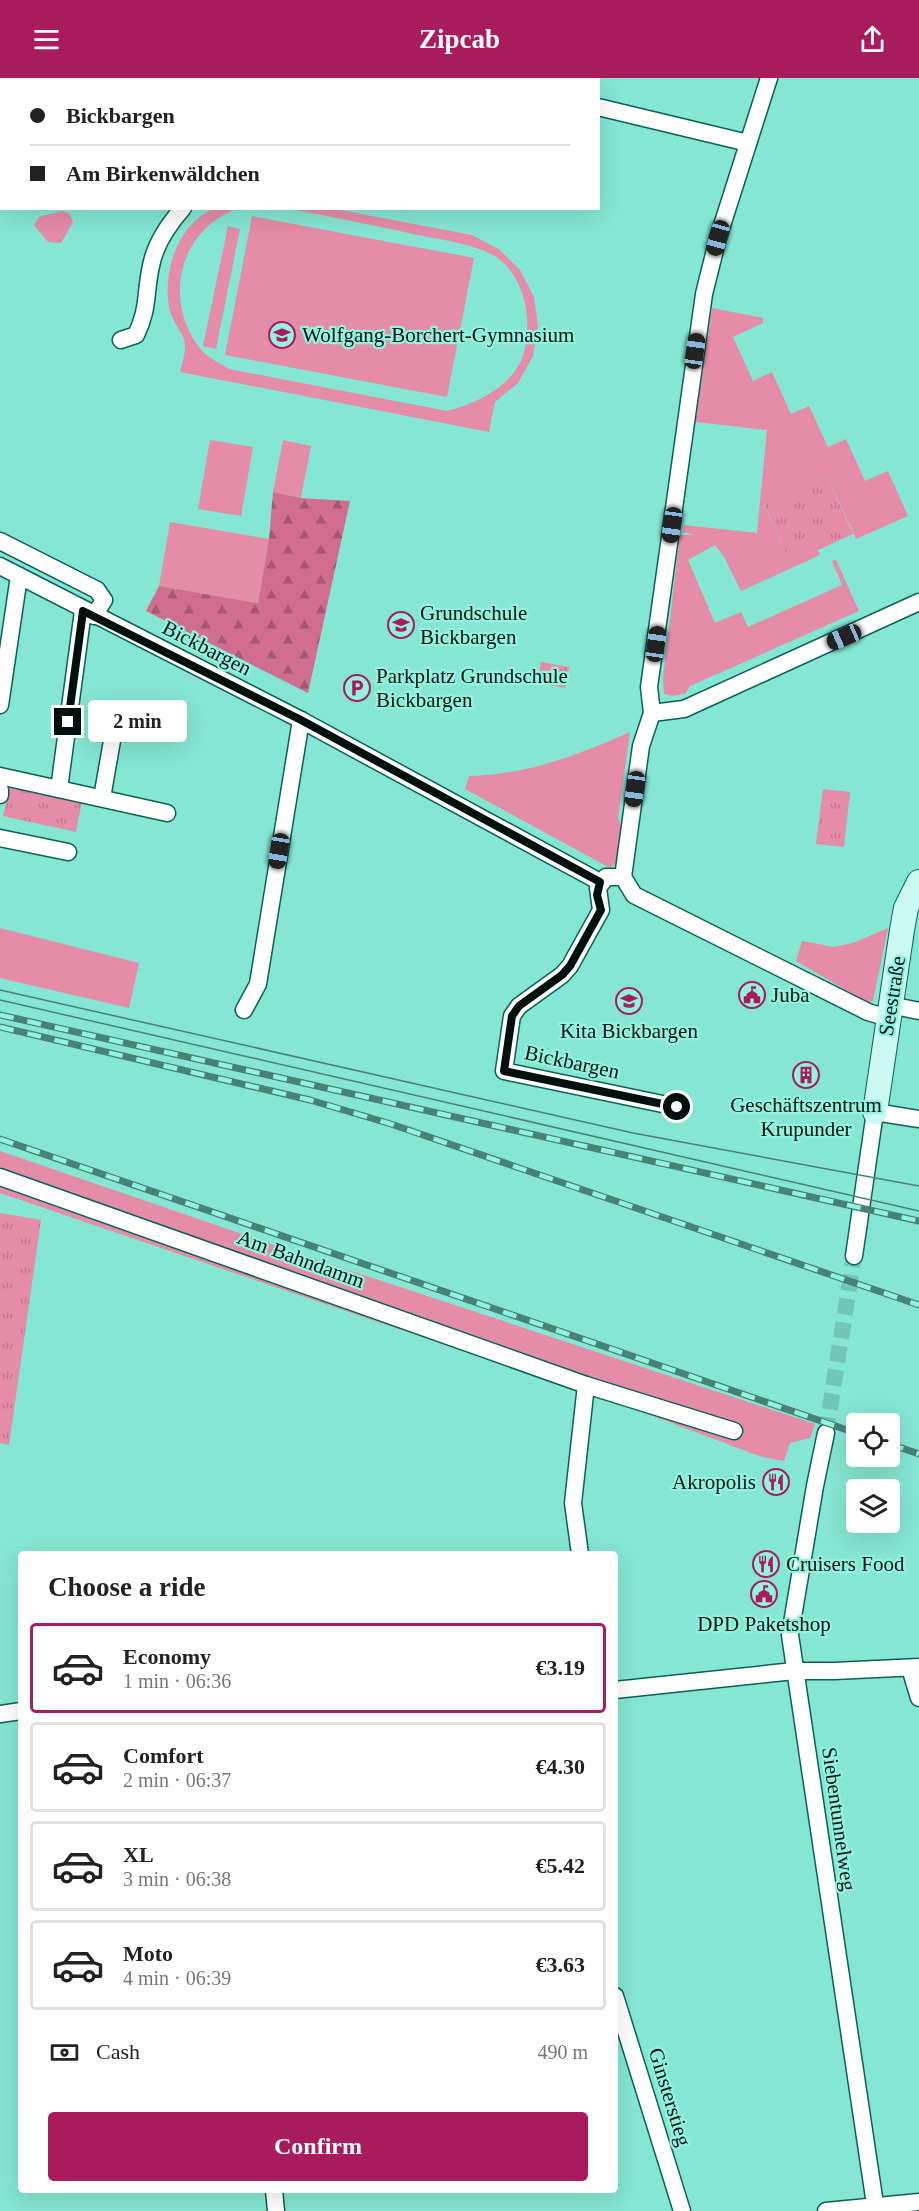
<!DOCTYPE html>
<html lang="en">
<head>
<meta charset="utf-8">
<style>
	:root { --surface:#fff; --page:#f2f2f2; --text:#222; --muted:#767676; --line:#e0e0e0; --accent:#a81b5c }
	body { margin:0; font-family:"Times New Roman",serif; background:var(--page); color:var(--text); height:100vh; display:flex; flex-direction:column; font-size:22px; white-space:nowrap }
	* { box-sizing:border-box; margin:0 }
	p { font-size:20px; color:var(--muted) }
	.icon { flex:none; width:33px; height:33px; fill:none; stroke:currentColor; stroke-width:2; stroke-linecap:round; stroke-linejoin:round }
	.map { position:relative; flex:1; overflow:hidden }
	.details { position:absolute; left:18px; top:1473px; width:600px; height:642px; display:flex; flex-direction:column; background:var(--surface); border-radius:6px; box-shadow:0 6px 24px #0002 }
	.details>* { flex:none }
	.banner { position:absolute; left:0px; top:0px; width:600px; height:132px; box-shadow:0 6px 24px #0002; display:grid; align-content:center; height:132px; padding:0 30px; background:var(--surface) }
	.tools { position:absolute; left:846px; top:1335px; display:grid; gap:12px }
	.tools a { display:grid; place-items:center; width:54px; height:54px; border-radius:6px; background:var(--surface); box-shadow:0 6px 24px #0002; font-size:30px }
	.end { position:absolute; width:27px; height:27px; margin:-14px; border:8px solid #00110d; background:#fff; box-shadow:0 0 0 3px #fff }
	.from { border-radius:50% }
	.bubble { position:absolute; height:42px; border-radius:6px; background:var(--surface); box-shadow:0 6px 24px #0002; font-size:20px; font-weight:800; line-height:42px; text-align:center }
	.car { position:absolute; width:18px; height:36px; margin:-18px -9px; border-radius:8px; box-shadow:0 0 4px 2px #0007; background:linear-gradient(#222 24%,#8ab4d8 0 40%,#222 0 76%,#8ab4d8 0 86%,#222 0) }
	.banner b { display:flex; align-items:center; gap:21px; height:57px; font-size:22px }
	.banner b+b { border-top:2px solid var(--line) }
	.banner i { width:15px; height:15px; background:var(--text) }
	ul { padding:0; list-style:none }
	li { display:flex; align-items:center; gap:18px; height:90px; margin:0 12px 9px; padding:0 18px; border:3px solid var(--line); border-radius:6px }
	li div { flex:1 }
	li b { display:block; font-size:22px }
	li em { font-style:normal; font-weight:800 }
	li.current { border-color:var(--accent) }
	li>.icon { width:54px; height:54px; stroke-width:1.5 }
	h2 { padding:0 30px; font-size:27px; line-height:72px }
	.pay { display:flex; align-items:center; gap:15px; height:66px; padding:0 30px; font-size:22px }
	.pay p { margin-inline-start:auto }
	.action { display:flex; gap:12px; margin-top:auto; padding:12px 30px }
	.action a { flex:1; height:69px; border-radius:6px; background:var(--accent); color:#fff; font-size:24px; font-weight:800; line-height:69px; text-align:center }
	header { display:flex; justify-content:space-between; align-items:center; height:78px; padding:0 30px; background:var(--accent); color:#fff; font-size:27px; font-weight:800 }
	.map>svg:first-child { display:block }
	.green { fill:#e58ca9 }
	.forest { fill:url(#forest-firs) }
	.park { fill:url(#park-tufts) }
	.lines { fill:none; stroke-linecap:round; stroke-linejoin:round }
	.street-tunnel { stroke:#71c6b5; stroke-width:16; stroke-dasharray:16 8; stroke-linecap:butt }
	.street-casing { stroke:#0a6155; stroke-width:19 }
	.secondary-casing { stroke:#0a6155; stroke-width:26 }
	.street { stroke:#fff; stroke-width:16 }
	.secondary { stroke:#ccf9f2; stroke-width:24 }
	.tram { stroke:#478276; stroke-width:1.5 }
	.rail-casing { stroke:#478276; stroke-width:7 }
	.rail { stroke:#92f4e0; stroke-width:4.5; stroke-dasharray:14; stroke-linecap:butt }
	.route { stroke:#00110d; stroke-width:8 }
	.labels { text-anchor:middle; stroke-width:4.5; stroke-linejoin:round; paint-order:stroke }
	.poi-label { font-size:21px; fill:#00110d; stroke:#92f4e0; text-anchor:start }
	.street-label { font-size:21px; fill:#00110d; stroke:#92f4e0 }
</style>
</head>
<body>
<header><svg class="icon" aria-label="menu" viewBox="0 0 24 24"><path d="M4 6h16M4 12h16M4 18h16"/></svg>Zipcab<svg class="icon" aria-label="share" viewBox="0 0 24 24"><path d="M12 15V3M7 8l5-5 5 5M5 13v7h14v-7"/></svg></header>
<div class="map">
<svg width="919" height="2133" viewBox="0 0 919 2133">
	<defs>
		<pattern id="forest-firs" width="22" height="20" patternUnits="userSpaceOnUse" patternTransform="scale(1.5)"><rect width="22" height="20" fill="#d16d8f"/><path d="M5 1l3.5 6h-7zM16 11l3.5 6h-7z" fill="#a75873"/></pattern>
		<pattern id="park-tufts" width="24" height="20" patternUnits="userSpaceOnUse" patternTransform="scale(1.5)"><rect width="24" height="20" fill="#e58ca9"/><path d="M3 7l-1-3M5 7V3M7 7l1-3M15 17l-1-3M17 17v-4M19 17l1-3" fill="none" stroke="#c37890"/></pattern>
	</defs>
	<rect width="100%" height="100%" fill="#85e6d3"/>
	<g class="green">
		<path d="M 213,131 L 237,131 C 178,152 162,225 202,273 C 209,280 221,286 229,291 L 447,333 C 481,324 520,305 526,266 C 531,236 523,194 493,177 C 470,165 442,162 418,157 C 376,148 334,139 291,131 L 335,131 L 472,157 L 500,172 L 520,192 L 534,219 L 538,249 L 533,278 L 518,305 L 495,324 L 489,354 L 180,294 C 182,286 186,274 185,266 C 184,256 174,246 171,236 C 160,200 176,147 213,131 Z"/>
		<path d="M 62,133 L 70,136 L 73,144 L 61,165 L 48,164 L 34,147 L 39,139 Z"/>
		<path d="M 252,138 L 474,180 L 447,319 L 225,277 Z"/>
		<path d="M 228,148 L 240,151 L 216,271 L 203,268 Z"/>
		<path d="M 712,230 L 763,240 L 763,245 L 733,259 L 753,303 L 772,294 L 791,336 L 809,328 L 828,369 L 846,361 L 865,403 L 888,393 L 908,438 L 856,461 L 827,398 L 764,427 L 786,475 L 813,462 L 820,477 L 741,513 L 724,479 L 715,467 L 688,482 L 715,545 L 741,534 L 748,549 L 842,507 L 832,483 L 836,482 L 859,533 L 690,608 L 685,616 L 672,618 L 664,616 L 663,600 L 680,457 L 695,457 L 683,454 L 684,447 L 757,455 L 767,352 L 695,344 Z"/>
		<path d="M 210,362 L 253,369 L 241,438 L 198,431 Z"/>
		<path d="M 283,362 L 311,368 L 301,420 L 273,414 Z"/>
		<path d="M 170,444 L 269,461 L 258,525 L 159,508 Z"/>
		<path d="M 630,654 L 618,740 C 625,754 625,781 610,790 L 465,711 L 469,698 C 526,697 579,677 630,654 Z"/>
		<path d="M 0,850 L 139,885 L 129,930 L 0,900 Z"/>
		<path d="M 888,850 L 873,923 L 868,925 L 796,883 L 802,863 L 834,869 L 853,865 Z"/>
		<path d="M 0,1073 L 318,1182 L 815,1346 L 810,1360 L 790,1365 L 784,1383 L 762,1379 L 645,1335 L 0,1115 Z"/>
	</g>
	<path class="forest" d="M 273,414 L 301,420 L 350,423 L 308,615 L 146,533 L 159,508 L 258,525 L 269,461 Z"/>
	<g class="park">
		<path d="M 827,398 L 853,456 L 818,472 L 813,463 L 786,475 L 764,426 Z"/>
		<path d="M 541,584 L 569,589 L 565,610 L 538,605 Z"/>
		<path d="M 10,707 L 82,723 L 76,754 L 3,738 Z"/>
		<path d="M 823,711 L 850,714 L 844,769 L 816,766 Z"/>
		<path d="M 0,1135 L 41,1142 L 9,1367 L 0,1365 Z"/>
	</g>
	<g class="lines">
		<path class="street-tunnel" d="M 826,1355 L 854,1178"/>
		<defs>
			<g id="street">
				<path d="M 476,0 L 482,2"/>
				<path d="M 28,2 L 29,0"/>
				<path d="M 598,29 L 748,65"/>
				<path d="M 121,262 L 136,257 C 149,231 145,214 151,188 C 155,166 168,147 183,130"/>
				<path d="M 0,463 L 97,512 L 104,522 L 94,538"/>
				<path d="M 0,488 L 301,642 L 600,804"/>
				<path d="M 0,627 L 19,498"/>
				<path d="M 652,635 L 684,631 L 919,524"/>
				<path d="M 0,698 L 167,735"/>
				<path d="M 59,711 L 83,533"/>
				<path d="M 0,712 L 0,717"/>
				<path d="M 102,720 L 117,634"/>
				<path d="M 0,760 L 68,774"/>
				<path d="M 623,799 L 641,668 L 652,635 L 649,609 L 704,216 L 718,160 L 769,0"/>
				<path d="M 890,927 L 919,933"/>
				<path d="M 244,932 L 258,906 L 301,642"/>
				<path d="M 677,1029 L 504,993 L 512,938 L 519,928 L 562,897 L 570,888 L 601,832 L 598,810 L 606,799 L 623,799 L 634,817 L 868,934 L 888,940"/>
				<path d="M 0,1099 L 586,1307 L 734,1353"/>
				<path d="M 854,1178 L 875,1034 L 919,1041"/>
				<path d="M 826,1355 L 815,1408 L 790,1557 L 876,2133"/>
				<path d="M 580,1476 L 573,1425 L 586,1307"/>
				<path d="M 910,1590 L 919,1620"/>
				<path d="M 615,1612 L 794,1593 L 834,1593 L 919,1589"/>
				<path d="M 0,1636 L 21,1633"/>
				<path d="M 615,1918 L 682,2133"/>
				<path d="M 274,2112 L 276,2133"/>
				<path d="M 826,2133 L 919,2124"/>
			</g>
			<path id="secondary" d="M 875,1034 L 902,852 L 906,830 L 919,804"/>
		</defs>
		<use href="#street" class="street-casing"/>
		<use href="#secondary" class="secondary-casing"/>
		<use href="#street" class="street"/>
		<use href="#secondary" class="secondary"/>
		<g class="tram">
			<path d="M 0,912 L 633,1055 L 919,1108"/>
			<path d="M 0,922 L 919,1133"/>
		</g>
		<defs>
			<g id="rail">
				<path d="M 0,937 L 919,1143"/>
				<path d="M 0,949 L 310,1022 L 391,1046 L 919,1227"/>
				<path d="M 0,1061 L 856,1355"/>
				<path d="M 890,1366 L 919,1376"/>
			</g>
		</defs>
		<use href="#rail" class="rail-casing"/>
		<use href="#rail" class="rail"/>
	</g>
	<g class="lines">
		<path class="route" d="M 68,644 L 83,533 L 301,642 L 600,804 L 597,817 L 601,832 L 570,888 L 562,897 L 519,928 L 512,938 L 504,993 L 677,1029"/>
	</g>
	<defs>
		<symbol id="school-ring" viewBox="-11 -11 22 22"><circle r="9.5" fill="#92f4e0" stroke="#a81b5c" stroke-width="1.5"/><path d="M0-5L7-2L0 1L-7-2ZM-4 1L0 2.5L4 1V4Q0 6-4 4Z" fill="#a81b5c"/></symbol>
		<symbol id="parking-ring" viewBox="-11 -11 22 22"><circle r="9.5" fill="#92f4e0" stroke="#a81b5c" stroke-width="1.5"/><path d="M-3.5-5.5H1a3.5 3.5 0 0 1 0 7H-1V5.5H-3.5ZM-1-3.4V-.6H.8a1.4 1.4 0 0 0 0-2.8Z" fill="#a81b5c"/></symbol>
		<symbol id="civic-ring" viewBox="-11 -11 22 22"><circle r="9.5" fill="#92f4e0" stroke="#a81b5c" stroke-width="1.5"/><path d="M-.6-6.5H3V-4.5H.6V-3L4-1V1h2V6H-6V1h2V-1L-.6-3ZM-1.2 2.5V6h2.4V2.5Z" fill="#a81b5c"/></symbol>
		<symbol id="building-ring" viewBox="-11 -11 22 22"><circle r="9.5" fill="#92f4e0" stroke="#a81b5c" stroke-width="1.5"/><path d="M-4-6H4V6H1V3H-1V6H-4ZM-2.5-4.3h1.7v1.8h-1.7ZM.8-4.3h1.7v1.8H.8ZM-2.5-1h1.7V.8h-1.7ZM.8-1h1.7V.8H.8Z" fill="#a81b5c"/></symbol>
		<symbol id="restaurant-ring" viewBox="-11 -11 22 22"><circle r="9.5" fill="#92f4e0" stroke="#a81b5c" stroke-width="1.5"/><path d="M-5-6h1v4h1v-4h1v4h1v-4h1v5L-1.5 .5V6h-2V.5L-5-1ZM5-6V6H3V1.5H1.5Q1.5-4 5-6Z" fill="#a81b5c"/></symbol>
	</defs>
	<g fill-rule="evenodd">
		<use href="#school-ring" x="267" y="242" width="30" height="30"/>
		<use href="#school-ring" x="386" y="532" width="30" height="30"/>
		<use href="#parking-ring" x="342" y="595" width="30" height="30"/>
		<use href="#civic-ring" x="737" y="902" width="30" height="30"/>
		<use href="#school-ring" x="614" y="908" width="30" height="30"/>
		<use href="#building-ring" x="791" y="982" width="30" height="30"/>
		<use href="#restaurant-ring" x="761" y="1389" width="30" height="30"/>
		<use href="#restaurant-ring" x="751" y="1471" width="30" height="30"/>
		<use href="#civic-ring" x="749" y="1501" width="30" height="30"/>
	</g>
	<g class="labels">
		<g class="poi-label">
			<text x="302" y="264">Wolfgang-Borchert-Gymnasium</text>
			<text x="420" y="542">Grundschule<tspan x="420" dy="24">Bickbargen</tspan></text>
			<text x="376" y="605">Parkplatz Grundschule<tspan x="376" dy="24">Bickbargen</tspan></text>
			<text x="771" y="924">Juba</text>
			<text x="629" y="960" text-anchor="middle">Kita Bickbargen</text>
			<text x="806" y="1034" text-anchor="middle">Geschäftszentrum<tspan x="806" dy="24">Krupunder</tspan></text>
			<text x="756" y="1411" text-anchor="end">Akropolis</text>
			<text x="786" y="1493">Cruisers Food</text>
			<text x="764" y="1553" text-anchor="middle">DPD Paketshop</text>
		</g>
		<g class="street-label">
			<text transform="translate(207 570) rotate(27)" y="7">Bickbargen</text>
			<text transform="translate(892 918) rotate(-81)" y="7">Seestraße</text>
			<text transform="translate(572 984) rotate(12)" y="7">Bickbargen</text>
			<text transform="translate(301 1181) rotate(20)" y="7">Am Bahndamm</text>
			<text transform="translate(839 1741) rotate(82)" y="7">Siebentunnelweg</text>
			<text transform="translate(670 2019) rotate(73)" y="7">Ginsterstieg</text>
		</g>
	</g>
</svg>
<div class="tools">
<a><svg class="icon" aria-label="locate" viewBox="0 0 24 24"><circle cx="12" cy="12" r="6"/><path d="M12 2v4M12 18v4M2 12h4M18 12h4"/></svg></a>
<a><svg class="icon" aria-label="layers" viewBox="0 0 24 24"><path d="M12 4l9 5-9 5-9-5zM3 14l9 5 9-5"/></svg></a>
</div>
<i class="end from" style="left:677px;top:1029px"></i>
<i class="end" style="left:68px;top:644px"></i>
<div class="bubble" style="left:88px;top:622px;width:99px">2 min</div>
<i class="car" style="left:718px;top:160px;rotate:195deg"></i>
<i class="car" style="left:695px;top:273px;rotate:8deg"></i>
<i class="car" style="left:672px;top:447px;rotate:188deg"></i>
<i class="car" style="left:844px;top:559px;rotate:246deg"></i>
<i class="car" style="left:656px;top:566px;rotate:8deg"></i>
<i class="car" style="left:635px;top:711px;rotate:188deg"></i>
<i class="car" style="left:279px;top:773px;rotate:189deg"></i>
<div class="banner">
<b><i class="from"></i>Bickbargen</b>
<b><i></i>Am Birkenwäldchen</b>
</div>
<section class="details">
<h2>Choose a ride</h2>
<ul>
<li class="current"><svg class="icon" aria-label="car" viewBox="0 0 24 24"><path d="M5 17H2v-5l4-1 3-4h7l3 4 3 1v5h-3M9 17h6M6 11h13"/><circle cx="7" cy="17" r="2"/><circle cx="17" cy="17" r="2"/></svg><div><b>Economy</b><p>1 min · 06:36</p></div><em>€3.19</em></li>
<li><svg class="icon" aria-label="car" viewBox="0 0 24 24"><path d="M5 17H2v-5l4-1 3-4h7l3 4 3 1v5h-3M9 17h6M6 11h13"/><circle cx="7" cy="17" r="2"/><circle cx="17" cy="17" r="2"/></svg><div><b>Comfort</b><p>2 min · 06:37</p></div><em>€4.30</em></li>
<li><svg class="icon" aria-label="car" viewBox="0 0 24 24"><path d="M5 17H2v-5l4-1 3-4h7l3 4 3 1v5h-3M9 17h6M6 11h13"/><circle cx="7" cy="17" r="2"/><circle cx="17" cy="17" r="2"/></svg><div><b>XL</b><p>3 min · 06:38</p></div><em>€5.42</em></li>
<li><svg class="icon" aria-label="car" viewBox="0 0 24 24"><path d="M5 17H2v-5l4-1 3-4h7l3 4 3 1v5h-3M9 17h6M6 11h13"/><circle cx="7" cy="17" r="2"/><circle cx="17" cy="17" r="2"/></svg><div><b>Moto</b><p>4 min · 06:39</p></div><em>€3.63</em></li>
</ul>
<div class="pay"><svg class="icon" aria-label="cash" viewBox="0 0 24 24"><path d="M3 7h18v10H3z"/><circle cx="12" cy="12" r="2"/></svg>Cash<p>490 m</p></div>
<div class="action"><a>Confirm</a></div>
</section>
</div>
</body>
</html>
